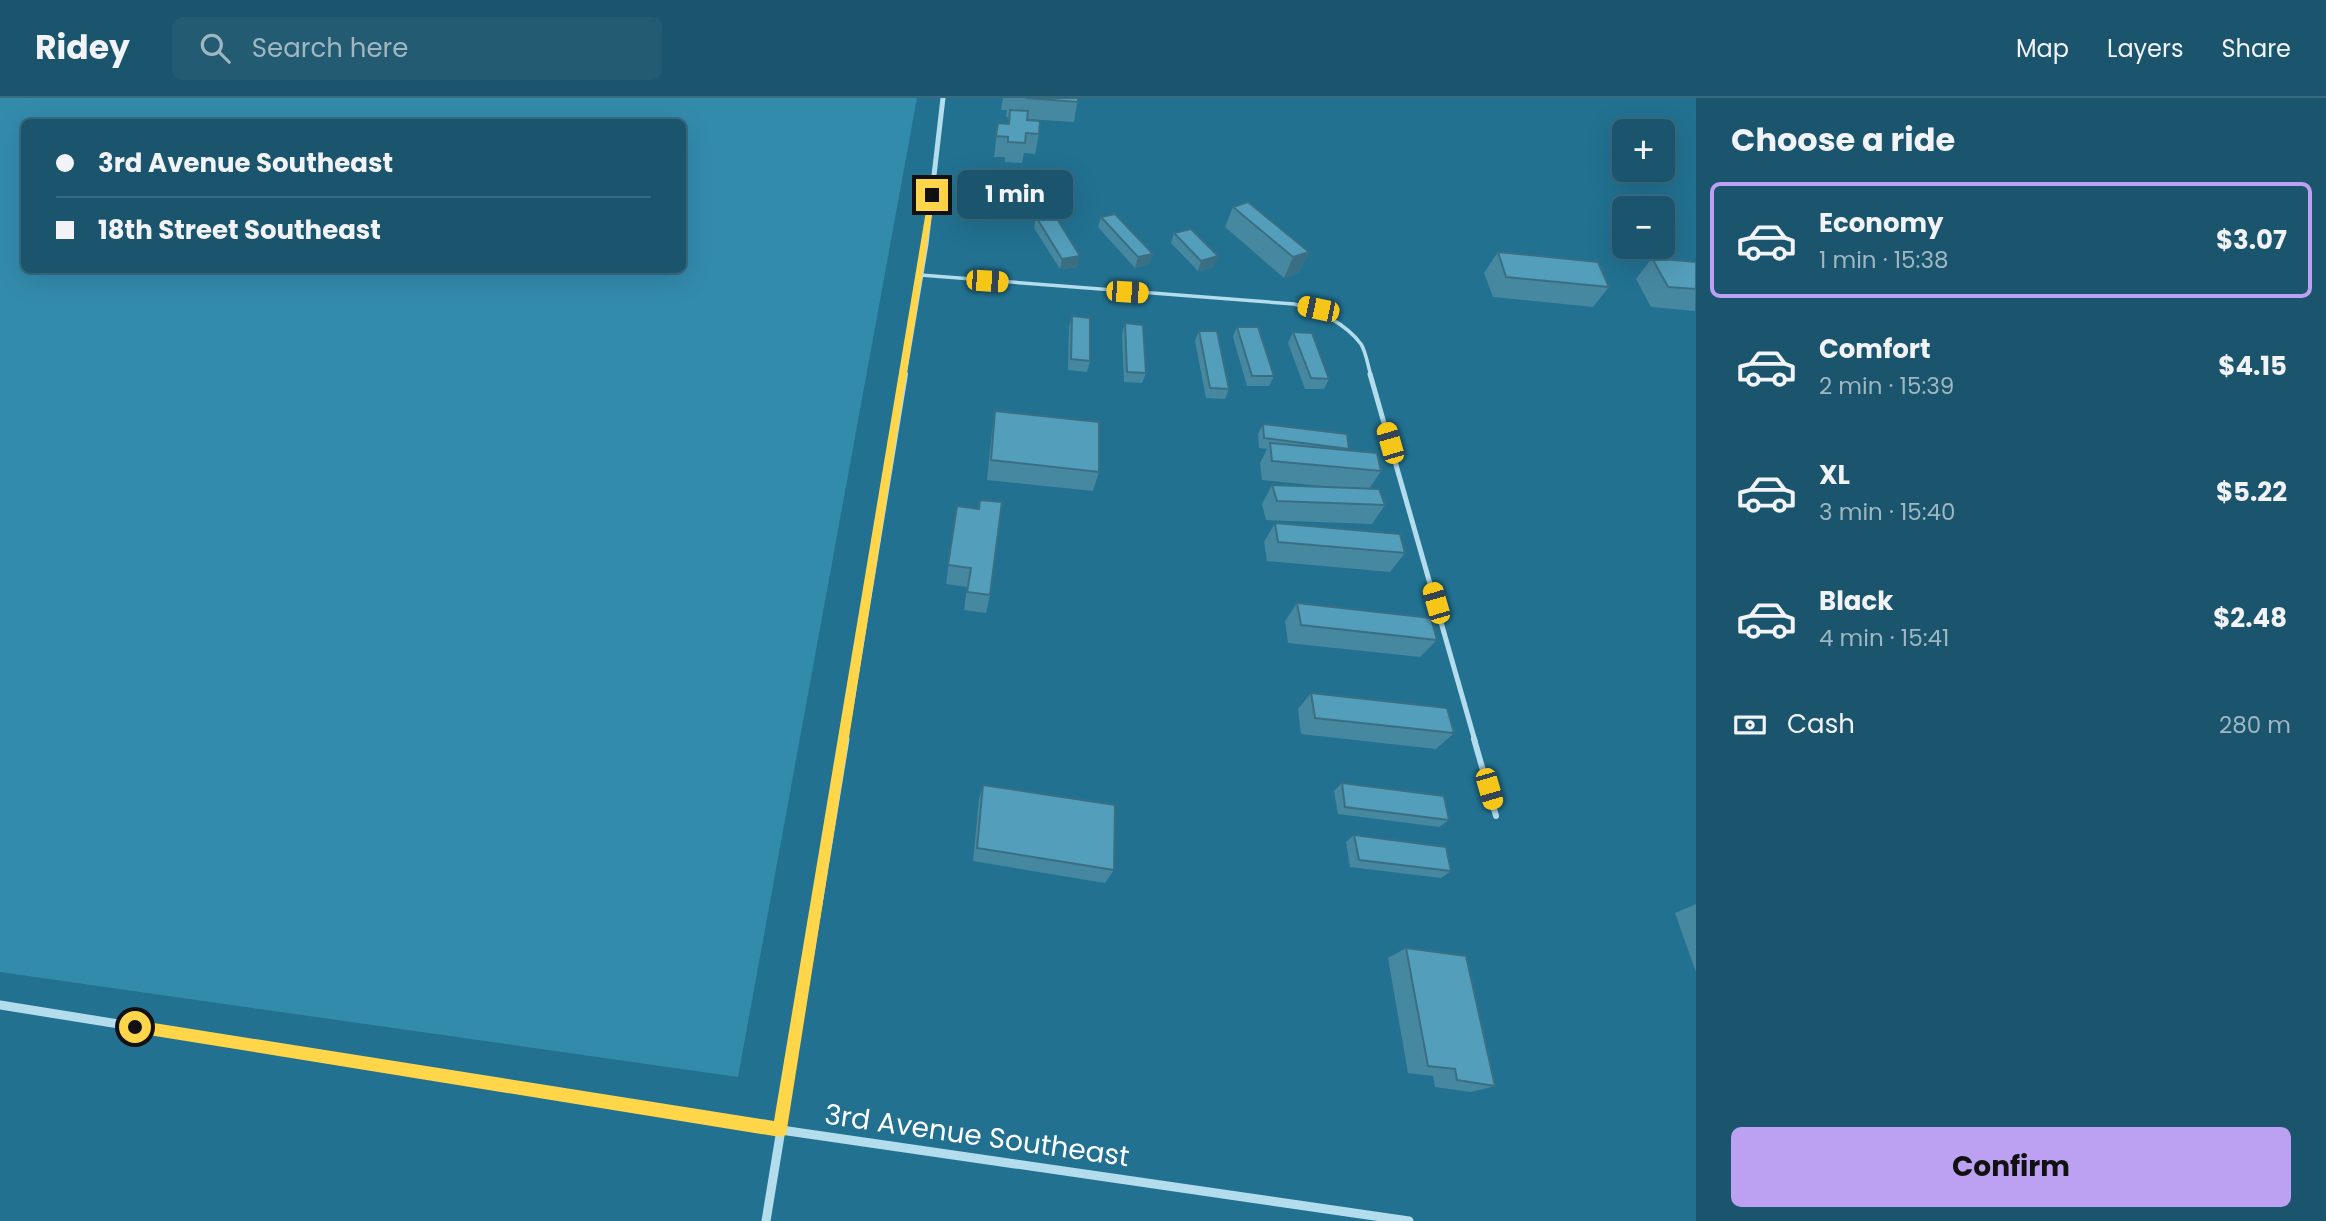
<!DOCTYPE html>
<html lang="en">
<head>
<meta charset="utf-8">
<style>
	:root { --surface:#1a556d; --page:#235b72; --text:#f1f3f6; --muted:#9fb7c2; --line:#386b80; --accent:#bca0f2 }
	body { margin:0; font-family:Poppins,sans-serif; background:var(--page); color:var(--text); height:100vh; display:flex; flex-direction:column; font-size:26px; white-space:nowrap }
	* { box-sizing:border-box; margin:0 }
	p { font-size:23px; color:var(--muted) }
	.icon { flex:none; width:38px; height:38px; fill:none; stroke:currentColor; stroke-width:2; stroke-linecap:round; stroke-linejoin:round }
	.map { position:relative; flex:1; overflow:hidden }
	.side { display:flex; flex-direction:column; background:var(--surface); width:630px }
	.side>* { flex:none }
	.hud { position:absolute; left:21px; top:21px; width:665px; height:154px; border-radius:10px; box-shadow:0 7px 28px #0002,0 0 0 2px var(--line); display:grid; align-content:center; height:154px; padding:0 35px; background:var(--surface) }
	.tools { position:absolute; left:1612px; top:21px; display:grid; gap:14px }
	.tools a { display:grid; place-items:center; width:63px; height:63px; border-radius:10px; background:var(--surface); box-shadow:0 7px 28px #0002,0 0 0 2px var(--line); font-size:35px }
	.end { position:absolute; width:32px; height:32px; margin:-16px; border:9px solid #ffd54a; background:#111; box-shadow:0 0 0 4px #111 }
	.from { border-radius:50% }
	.bubble { position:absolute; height:49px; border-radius:10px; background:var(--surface); box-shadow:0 7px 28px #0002,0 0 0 2px var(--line); font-size:23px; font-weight:700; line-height:49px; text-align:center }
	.car { position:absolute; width:21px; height:42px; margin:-21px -10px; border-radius:9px; box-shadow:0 0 5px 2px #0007; background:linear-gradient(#f5c518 24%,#345 0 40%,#f5c518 0 76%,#345 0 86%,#f5c518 0) }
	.hud b { display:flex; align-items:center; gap:24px; height:66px; font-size:26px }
	.hud b+b { border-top:2px solid var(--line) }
	.hud i { width:18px; height:18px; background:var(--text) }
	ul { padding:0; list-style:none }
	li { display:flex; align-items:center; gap:21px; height:116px; margin:0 14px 10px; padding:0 21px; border:4px solid transparent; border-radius:10px }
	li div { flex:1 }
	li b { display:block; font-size:26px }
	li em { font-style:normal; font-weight:700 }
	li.on { border-color:var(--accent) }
	li>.icon { width:63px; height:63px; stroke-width:1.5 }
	h2 { padding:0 35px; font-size:32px; line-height:84px }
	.pay { display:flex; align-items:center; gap:18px; height:77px; padding:0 35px; font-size:26px }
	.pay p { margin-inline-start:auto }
	.primary-button { display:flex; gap:14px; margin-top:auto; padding:14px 35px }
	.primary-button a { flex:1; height:80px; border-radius:10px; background:var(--accent); color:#111; font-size:28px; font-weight:700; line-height:80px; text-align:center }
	header { display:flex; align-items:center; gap:42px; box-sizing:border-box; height:98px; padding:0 35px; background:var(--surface); border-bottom:2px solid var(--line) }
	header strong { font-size:33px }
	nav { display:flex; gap:38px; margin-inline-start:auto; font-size:24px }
	.search { width:490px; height:63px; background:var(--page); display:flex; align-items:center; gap:18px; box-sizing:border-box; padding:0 24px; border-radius:10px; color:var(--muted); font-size:26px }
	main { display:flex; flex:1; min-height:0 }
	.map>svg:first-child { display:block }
	.green { fill:#338bac; fill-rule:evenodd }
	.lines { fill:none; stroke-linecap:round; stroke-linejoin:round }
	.service-far2 { stroke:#b3ddec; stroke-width:3.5 }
	.service-far1 { stroke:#b3ddec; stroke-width:5 }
	.service { stroke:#b3ddec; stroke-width:6 }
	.minor-far2 { stroke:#b3ddec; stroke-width:5 }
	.minor-far1 { stroke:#b3ddec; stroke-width:6 }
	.minor { stroke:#b3ddec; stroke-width:9 }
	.wall { fill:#4788a1 }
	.shaded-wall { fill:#3a6f83 }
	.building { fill:#539ebb; stroke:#3a6f83; stroke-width:2 }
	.route { fill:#ffd54a }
	.labels { text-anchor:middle; stroke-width:5; stroke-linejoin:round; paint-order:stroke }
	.near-street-label { font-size:28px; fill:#fff; stroke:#227191 }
</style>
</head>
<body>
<header>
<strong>Ridey</strong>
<div class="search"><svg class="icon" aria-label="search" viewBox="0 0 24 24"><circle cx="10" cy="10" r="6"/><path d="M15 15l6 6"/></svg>Search here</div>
<nav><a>Map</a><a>Layers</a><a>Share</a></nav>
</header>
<main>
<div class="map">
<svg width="1696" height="1123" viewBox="0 0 1696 1123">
	<rect width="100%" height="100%" fill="#227191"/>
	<path class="green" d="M 0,0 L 917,0 L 738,979 L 0,874 ZM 24,24 L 682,24 L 682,172 L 24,172 Z"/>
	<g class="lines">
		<path class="service-far2" d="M 920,177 L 1294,206 C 1318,212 1345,225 1361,246 C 1366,254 1368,268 1371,278"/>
		<path class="service-far1" d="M 1370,276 L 1475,643"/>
		<path class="service" d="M 1474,641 L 1496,718"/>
		<path class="minor-far2" d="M 904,278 L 926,146 L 943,0"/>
		<path class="minor-far1" d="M 845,643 L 905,276"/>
		<g class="minor">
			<path d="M 0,907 L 781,1032 L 1409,1123"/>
			<path d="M 766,1123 L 845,641"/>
		</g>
	</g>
	<g class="wall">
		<path d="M 1003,0 L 1078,0 L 1074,24 L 1027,21 L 1039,36 L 1035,56 L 1024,55 L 1022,65 L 1005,64 L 1005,59 L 994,59 L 998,25 L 1008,25 L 1009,19 L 1006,19 L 1007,12 L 1001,12 Z"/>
		<path d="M 1233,109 L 1309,154 L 1299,174 L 1284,180 L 1225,129 Z"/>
		<path d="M 1036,119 L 1078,169 L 1060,171 L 1034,130 Z"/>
		<path d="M 1101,119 L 1153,156 L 1149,166 L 1135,170 L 1098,129 Z"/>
		<path d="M 1174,135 L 1214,169 L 1198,173 L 1171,145 Z"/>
		<path d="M 1498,154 L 1609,189 L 1593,209 L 1493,199 L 1484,175 Z"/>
		<path d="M 1652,160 L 1696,164 L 1695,213 L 1651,209 L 1636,181 Z"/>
		<path d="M 1072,218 L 1090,263 L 1087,274 L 1068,272 L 1069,229 Z"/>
		<path d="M 1125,225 L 1146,275 L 1142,285 L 1124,284 L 1122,236 Z"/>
		<path d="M 1237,229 L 1274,278 L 1269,288 L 1247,288 L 1233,239 Z"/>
		<path d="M 1199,233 L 1229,291 L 1225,301 L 1206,300 L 1195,243 Z"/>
		<path d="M 1293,234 L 1329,281 L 1324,291 L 1305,291 L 1288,245 Z"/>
		<path d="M 995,313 L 1099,374 L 1093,393 L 987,382 L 992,333 Z"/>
		<path d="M 1263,326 L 1349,351 L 1348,353 L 1381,373 L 1369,391 L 1385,407 L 1372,426 L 1266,422 L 1262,406 L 1272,387 L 1340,390 L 1262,382 L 1260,365 L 1267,351 L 1259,350 L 1258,336 Z"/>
		<path d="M 957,408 L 990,497 L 986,515 L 964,512 L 967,489 L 946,486 Z"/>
		<path d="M 1275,425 L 1405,455 L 1390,474 L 1267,463 L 1264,444 Z"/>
		<path d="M 1297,505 L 1437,542 L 1420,559 L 1288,545 L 1285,523 Z"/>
		<path d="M 1311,595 L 1454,635 L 1436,651 L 1301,636 L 1298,611 Z"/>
		<path d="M 1342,685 L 1449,722 L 1439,729 L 1338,716 L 1334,693 Z"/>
		<path d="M 983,687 L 1114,772 L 1105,785 L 973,763 L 979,701 Z"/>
		<path d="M 1354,737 L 1451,773 L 1441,780 L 1350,769 L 1346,744 Z"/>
		<path d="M 1696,806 L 1696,874 L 1675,815 Z"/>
		<path d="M 1406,850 L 1495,988 L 1471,994 L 1435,989 L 1433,978 L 1408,975 L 1388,860 Z"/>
	</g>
	<g class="shaded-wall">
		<path d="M 1309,154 L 1299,174 L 1284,180 L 1293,159 Z"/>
		<path d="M 1153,156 L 1149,166 L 1135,170 L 1138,159 Z"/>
		<path d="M 1080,158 L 1078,169 L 1060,171 L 1062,161 Z"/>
		<path d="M 1218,158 L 1214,169 L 1198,173 L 1201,163 Z"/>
	</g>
	<g class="building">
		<path d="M 1026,0 L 1078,0 L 1078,4 Z"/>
		<path d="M 1010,12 L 1028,13 L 1027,22 L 1040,23 L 1039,36 L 1026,35 L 1025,45 L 1008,44 L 1008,39 L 996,38 L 998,25 L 1009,26 Z"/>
		<path d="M 1248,104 L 1309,154 L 1293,159 L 1233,109 Z"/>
		<path d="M 1054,116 L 1080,158 L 1062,161 L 1036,119 Z"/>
		<path d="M 1115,116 L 1153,156 L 1138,159 L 1101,119 Z"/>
		<path d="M 1191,131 L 1218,158 L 1201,163 L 1174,135 Z"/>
		<path d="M 1498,154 L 1598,164 L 1609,189 L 1506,179 Z"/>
		<path d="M 1652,160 L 1696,164 L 1696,191 L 1668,189 Z"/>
		<path d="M 1072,218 L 1090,220 L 1090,263 L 1071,261 Z"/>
		<path d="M 1125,225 L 1143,227 L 1146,275 L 1127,274 Z"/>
		<path d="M 1237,229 L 1258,229 L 1274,278 L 1252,278 Z"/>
		<path d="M 1199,233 L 1217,233 L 1229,291 L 1210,290 Z"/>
		<path d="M 1293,234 L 1312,235 L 1329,281 L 1311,280 Z"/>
		<path d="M 995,313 L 1099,324 L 1099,374 L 991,362 Z"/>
		<path d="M 1263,326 L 1347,336 L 1349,351 L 1264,340 Z"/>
		<path d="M 1270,345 L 1377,355 L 1381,373 L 1272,363 Z"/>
		<path d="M 1272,387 L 1379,391 L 1385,407 L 1277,403 Z"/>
		<path d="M 980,402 L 1002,404 L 990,497 L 967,494 L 971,470 L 948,467 L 957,408 L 979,411 Z"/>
		<path d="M 1275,425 L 1400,436 L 1405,455 L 1278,444 Z"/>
		<path d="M 1297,505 L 1431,520 L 1437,542 L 1301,527 Z"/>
		<path d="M 1311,595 L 1447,610 L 1454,635 L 1315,620 Z"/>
		<path d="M 1342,685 L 1444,698 L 1449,722 L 1345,709 Z"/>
		<path d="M 983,687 L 1115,707 L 1114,772 L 977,750 Z"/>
		<path d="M 1354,737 L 1446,749 L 1451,773 L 1359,762 Z"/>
		<path d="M 1406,850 L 1466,858 L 1495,988 L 1457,982 L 1455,971 L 1428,968 Z"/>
	</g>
	<path class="route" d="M 929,95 L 935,97 L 786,1037 L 780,1039 L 130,934 L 130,924 L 135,922 L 774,1023 Z"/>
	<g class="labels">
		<g class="near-street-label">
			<text transform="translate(977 1037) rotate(8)" y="10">3rd Avenue Southeast</text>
		</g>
	</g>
</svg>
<div class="tools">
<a>+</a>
<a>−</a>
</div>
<i class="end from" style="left:135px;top:929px"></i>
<i class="end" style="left:932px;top:97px"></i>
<div class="bubble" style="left:957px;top:72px;width:116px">1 min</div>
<i class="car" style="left:987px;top:183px;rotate:94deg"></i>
<i class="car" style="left:1127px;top:194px;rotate:94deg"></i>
<i class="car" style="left:1318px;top:211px;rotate:282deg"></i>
<i class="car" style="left:1390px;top:345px;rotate:344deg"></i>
<i class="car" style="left:1436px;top:505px;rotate:344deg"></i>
<i class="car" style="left:1489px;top:691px;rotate:164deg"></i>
<div class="hud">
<b><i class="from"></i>3rd Avenue Southeast</b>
<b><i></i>18th Street Southeast</b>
</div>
</div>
<section class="side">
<h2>Choose a ride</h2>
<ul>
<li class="on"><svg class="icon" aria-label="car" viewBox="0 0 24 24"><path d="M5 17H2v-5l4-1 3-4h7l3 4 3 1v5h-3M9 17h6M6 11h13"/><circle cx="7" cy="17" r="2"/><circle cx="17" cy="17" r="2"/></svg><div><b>Economy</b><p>1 min · 15:38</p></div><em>$3.07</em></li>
<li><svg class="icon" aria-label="car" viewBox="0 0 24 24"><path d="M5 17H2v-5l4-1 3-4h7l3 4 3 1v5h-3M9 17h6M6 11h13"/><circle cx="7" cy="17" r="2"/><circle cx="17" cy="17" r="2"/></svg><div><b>Comfort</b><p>2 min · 15:39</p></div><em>$4.15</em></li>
<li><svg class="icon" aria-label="car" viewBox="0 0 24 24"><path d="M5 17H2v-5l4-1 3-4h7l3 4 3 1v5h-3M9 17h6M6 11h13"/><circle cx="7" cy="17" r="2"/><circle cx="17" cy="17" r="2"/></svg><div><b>XL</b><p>3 min · 15:40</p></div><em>$5.22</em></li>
<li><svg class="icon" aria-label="car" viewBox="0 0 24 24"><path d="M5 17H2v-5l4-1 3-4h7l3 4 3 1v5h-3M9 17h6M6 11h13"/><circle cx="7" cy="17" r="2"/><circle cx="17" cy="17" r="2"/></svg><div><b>Black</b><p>4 min · 15:41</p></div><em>$2.48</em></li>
</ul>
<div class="pay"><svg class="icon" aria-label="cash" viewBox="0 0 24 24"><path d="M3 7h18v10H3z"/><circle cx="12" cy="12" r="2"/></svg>Cash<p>280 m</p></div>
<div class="primary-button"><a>Confirm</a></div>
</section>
</main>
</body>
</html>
